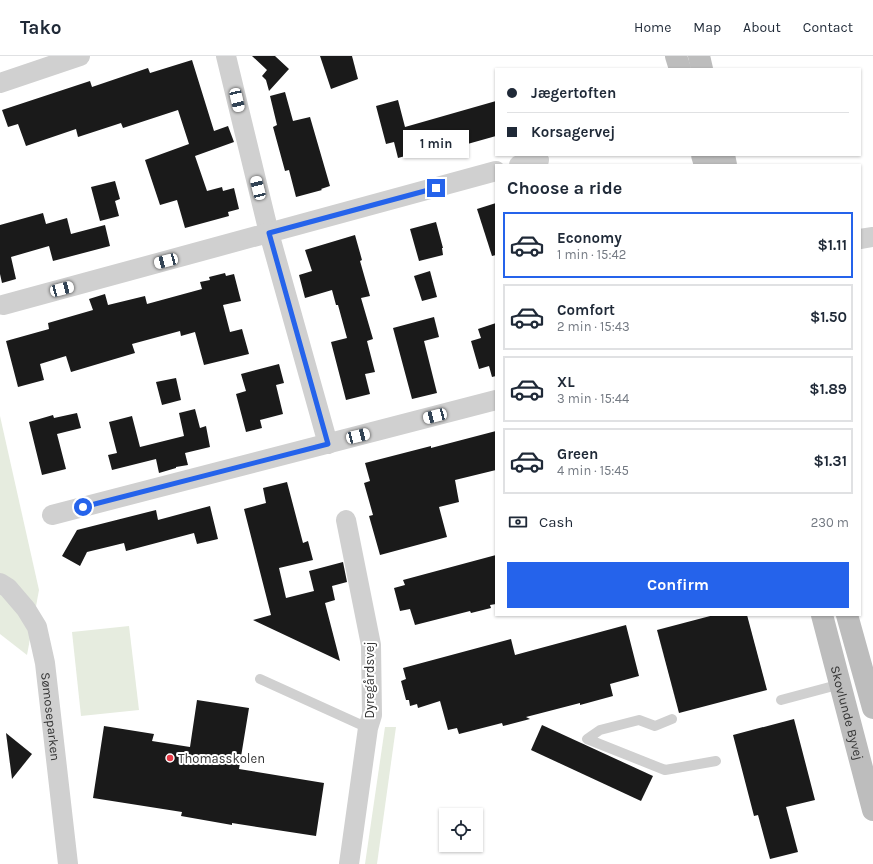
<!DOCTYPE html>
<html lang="en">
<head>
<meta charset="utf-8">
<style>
	:root { --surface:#fff; --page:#f2f2f3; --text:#1f2937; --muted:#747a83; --line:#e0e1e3; --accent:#2563eb }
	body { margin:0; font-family:Karla,sans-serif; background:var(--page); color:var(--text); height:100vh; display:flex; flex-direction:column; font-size:15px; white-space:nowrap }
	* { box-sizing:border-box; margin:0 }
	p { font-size:13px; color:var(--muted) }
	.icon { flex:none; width:22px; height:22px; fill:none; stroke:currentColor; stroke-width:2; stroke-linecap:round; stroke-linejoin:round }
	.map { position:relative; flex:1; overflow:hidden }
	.details { position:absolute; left:495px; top:108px; width:366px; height:452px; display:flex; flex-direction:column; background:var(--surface); border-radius:0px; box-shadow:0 1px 3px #0004 }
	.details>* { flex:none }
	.guide { position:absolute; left:495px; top:12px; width:366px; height:88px; border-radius:0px; box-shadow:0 1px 3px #0004; display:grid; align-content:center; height:88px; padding:0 12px; background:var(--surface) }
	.fabs { position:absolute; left:439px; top:752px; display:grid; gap:8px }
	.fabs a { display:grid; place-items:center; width:44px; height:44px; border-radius:0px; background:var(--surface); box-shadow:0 1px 3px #0004; font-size:20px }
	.end { position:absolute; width:18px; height:18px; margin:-9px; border:5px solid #2563eb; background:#fff; box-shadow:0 0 0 2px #fff }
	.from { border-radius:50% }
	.bubble { position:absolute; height:28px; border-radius:0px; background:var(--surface); box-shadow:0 1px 3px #0004; font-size:13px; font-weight:700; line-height:28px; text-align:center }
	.car { position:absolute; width:12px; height:24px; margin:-12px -6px; border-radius:5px; box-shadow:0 0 3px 1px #0007; background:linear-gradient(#fff 24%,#345 0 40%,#fff 0 76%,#345 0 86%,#fff 0) }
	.guide b { display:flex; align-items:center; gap:14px; height:38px; font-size:15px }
	.guide b+b { border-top:1px solid var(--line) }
	.guide i { width:10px; height:10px; background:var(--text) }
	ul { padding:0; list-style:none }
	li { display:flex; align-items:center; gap:12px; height:66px; margin:0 8px 6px; padding:0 4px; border:2px solid var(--line); border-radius:0px }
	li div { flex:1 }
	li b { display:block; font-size:15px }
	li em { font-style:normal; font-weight:700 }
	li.current { border-color:var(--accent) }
	li>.icon { width:36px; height:36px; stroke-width:1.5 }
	h2 { padding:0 12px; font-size:18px; line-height:48px }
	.pay { display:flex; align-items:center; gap:10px; height:44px; padding:0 12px; font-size:15px }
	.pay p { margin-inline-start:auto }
	.button { display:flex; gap:8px; margin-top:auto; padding:8px 12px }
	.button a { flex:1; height:46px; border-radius:0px; background:var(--accent); color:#fff; font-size:16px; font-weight:700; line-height:46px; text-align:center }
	header { display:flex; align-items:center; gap:24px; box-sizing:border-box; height:56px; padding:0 20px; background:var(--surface); border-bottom:1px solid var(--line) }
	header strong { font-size:19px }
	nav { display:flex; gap:22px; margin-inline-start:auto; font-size:14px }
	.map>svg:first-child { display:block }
	.green { fill:#e6ecdf }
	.building { fill:#1a1a1a }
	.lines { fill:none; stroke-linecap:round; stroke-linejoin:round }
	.service { stroke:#d0d0d0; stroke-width:10 }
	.minor { stroke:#d0d0d0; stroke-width:20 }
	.secondary { stroke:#bdbdbd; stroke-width:22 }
	.route { stroke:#2563eb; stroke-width:5 }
	.poi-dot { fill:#e63946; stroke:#fff; stroke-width:1.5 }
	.labels { text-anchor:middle; stroke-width:4; stroke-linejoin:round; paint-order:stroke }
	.street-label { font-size:13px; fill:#333; stroke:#fff }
	.poi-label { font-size:13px; fill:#333; stroke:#fff; text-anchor:start }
</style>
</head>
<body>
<header>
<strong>Tako</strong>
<nav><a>Home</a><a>Map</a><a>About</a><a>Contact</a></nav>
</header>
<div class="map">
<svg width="873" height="808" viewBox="0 0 873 808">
	<rect width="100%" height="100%" fill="#fff"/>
	<g class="green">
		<path d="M 0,360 L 39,534 L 27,599 L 0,578 Z"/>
		<path d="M 129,570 L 139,654 L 81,660 L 72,576 Z"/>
		<path d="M 385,671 L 396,671 L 377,808 L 365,808 Z"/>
	</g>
	<g class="building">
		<path d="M 252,0 L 275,0 L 289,13 L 269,35 L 266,24 L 262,20 L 267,14 Z"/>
		<path d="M 320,0 L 352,0 L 358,23 L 331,33 Z"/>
		<path d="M 192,4 L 214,75 L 228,70 L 234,86 L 195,100 L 207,135 L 222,131 L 223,135 L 234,132 L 239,153 L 228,156 L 229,160 L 185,172 L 177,144 L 160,149 L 145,104 L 189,88 L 178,54 L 123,72 L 121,67 L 78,81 L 76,73 L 26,90 L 18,68 L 8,71 L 2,54 L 90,25 L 92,31 L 148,12 L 150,17 Z"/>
		<path d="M 285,36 L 293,65 L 310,61 L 330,130 L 321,133 L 322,134 L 296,141 L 289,114 L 285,115 L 273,71 L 277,69 L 270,40 Z"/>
		<path d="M 398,44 L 405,71 L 496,45 L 496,80 L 439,96 L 438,91 L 398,102 L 394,86 L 386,88 L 376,50 Z"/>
		<path d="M 115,125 L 120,143 L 115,145 L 119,160 L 100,165 L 91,131 Z"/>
		<path d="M 496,147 L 496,199 L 492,200 L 477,153 Z"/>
		<path d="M 43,157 L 46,168 L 67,162 L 71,178 L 105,169 L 110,190 L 53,205 L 49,190 L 11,201 L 16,223 L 2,227 L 0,218 L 0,169 Z"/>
		<path d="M 436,166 L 443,192 L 442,192 L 443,199 L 419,205 L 410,173 Z"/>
		<path d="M 355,179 L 362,204 L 360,205 L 370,240 L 361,242 L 373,283 L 367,285 L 375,316 L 365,318 L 370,338 L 346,344 L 331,286 L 347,282 L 338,249 L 336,249 L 332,234 L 305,242 L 299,219 L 312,215 L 305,194 Z"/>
		<path d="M 430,215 L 437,241 L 422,245 L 414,220 Z"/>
		<path d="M 225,217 L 226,220 L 234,218 L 241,245 L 223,249 L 230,276 L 242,273 L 249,298 L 204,309 L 195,276 L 181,280 L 180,275 L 132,288 L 135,297 L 71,316 L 66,300 L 40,308 L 44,324 L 18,331 L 6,285 L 49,273 L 48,267 L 93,254 L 89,243 L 105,238 L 108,249 L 145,240 L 147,248 L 202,233 L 200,226 L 210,224 L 209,221 Z"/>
		<path d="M 434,261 L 439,281 L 424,285 L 437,337 L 412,343 L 393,272 Z"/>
		<path d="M 496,267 L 496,320 L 492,321 L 489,310 L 479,313 L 471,285 L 481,282 L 478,273 Z"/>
		<path d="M 279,308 L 284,327 L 276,329 L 283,358 L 260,364 L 262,372 L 246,376 L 236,338 L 246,335 L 241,318 Z"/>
		<path d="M 176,322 L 181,344 L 162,349 L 156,326 Z"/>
		<path d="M 195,353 L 200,372 L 206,370 L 210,391 L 185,397 L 188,409 L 176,411 L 176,412 L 159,417 L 156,403 L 112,414 L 108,399 L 117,397 L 109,366 L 132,360 L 140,391 L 184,380 L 179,357 Z"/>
		<path d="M 77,357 L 81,372 L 57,378 L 66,413 L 42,419 L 29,366 L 53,359 L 54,362 Z"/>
		<path d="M 496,375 L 496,414 L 455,424 L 459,446 L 439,451 L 447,481 L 380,499 L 369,460 L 373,459 L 364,427 L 370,425 L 365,407 L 431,390 L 431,392 Z"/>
		<path d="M 287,426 L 303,487 L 308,485 L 313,504 L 279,512 L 286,542 L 314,535 L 309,515 L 343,506 L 347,526 L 332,530 L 335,544 L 325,547 L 340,605 L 253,564 L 271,559 L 244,453 L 266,447 L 263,432 Z"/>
		<path d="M 210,450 L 218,483 L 197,488 L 194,477 L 126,495 L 124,487 L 87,496 L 80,510 L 62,500 L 77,474 L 156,454 L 158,464 Z"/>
		<path d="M 496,499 L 496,548 L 490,549 L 491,552 L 471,557 L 470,555 L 415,569 L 410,553 L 400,555 L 394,532 L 405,529 L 403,524 Z"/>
		<path d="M 714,559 L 747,559 L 767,634 L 679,657 L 657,574 Z"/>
		<path d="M 626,569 L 639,620 L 610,628 L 613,640 L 580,649 L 580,647 L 526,661 L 530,663 L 503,670 L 502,667 L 459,678 L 457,672 L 448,674 L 440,645 L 418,652 L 417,648 L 410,650 L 409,644 L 406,644 L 401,625 L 406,623 L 403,612 L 511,583 L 515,599 Z"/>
		<path d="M 197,644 L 249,652 L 239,713 L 324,727 L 316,780 L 232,767 L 232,769 L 181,760 L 182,756 L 93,742 L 104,670 L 154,678 L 152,685 L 190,691 Z"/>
		<path d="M 794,663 L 815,744 L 786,751 L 798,796 L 770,803 L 758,759 L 754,760 L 733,679 Z"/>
		<path d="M 542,669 L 653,720 L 641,745 L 531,694 Z"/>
		<path d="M 6,677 L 32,698 L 12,723 Z"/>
	</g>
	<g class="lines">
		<g class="service">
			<path d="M 260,623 L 368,672"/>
			<path d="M 781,644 L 841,628"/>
			<path d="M 672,663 L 655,670 L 639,664 L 600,674 L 587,683 L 665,714 L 716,705"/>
		</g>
		<g class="minor">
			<path d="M 226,0 L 269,177 L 328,388"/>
			<path d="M 0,27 L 80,0"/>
			<path d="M 519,109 L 539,104"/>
			<path d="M 860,183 L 873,181"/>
			<path d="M 3,249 L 496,115"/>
			<path d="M 52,459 L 496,344"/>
			<path d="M 346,464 L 371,589 L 372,659 L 368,672 L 349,808"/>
			<path id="s1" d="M 0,527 L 8,532 L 26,553 L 37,571 L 45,607 L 68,808"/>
		</g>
		<g class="secondary">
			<path d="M 676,0 L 680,13"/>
			<path d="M 699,0 L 702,13"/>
			<path d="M 702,99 L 705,109"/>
			<path d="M 724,99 L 726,109"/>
			<path id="s2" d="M 822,559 L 873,754"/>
			<path d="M 847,559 L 873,652"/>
		</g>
	</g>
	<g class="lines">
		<path class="route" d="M 83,451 L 328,388 L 269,177 L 436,132"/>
	</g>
	<circle class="poi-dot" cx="170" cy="702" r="4"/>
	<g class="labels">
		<g class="street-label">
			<text transform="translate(369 624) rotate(-90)" y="5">Dyregårdsvej</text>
			<text dy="5" stroke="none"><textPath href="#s2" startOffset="101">Skovlunde Byvej</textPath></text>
			<text dy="5" stroke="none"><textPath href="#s1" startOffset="149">Sømoseparken</textPath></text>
		</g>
		<g class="poi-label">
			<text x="178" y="707">Thomasskolen</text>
		</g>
	</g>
</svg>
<div class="fabs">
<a><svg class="icon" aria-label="locate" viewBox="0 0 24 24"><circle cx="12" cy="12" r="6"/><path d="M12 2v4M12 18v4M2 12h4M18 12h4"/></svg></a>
</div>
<i class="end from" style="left:83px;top:451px"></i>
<i class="end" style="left:436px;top:132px"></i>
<div class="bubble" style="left:403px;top:74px;width:66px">1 min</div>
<i class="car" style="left:237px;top:44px;rotate:167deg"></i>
<i class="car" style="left:258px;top:132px;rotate:346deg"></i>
<i class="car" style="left:166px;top:205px;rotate:255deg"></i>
<i class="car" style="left:62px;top:233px;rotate:75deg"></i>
<i class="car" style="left:435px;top:360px;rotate:255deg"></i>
<i class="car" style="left:358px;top:380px;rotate:76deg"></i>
<div class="guide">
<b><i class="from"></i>Jægertoften</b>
<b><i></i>Korsagervej</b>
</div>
<section class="details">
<h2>Choose a ride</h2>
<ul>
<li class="current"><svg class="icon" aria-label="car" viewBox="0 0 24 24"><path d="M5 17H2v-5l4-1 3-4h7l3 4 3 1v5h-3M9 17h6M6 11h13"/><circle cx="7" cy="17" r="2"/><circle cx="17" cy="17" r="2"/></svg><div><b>Economy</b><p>1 min · 15:42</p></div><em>$1.11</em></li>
<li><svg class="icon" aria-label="car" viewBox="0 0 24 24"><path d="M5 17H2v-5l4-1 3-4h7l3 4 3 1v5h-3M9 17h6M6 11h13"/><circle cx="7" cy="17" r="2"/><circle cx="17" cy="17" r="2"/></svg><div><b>Comfort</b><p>2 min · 15:43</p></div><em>$1.50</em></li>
<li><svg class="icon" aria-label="car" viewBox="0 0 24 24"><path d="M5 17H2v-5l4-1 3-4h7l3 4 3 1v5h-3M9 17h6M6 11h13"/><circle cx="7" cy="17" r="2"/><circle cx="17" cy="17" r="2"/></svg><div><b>XL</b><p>3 min · 15:44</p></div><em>$1.89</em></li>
<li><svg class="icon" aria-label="car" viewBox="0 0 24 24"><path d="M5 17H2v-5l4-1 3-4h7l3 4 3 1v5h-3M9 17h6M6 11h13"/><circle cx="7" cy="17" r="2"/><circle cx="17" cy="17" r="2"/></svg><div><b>Green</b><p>4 min · 15:45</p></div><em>$1.31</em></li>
</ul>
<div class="pay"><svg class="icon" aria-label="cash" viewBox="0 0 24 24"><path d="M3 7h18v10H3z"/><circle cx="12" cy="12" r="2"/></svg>Cash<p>230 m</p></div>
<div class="button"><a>Confirm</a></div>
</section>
</div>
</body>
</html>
